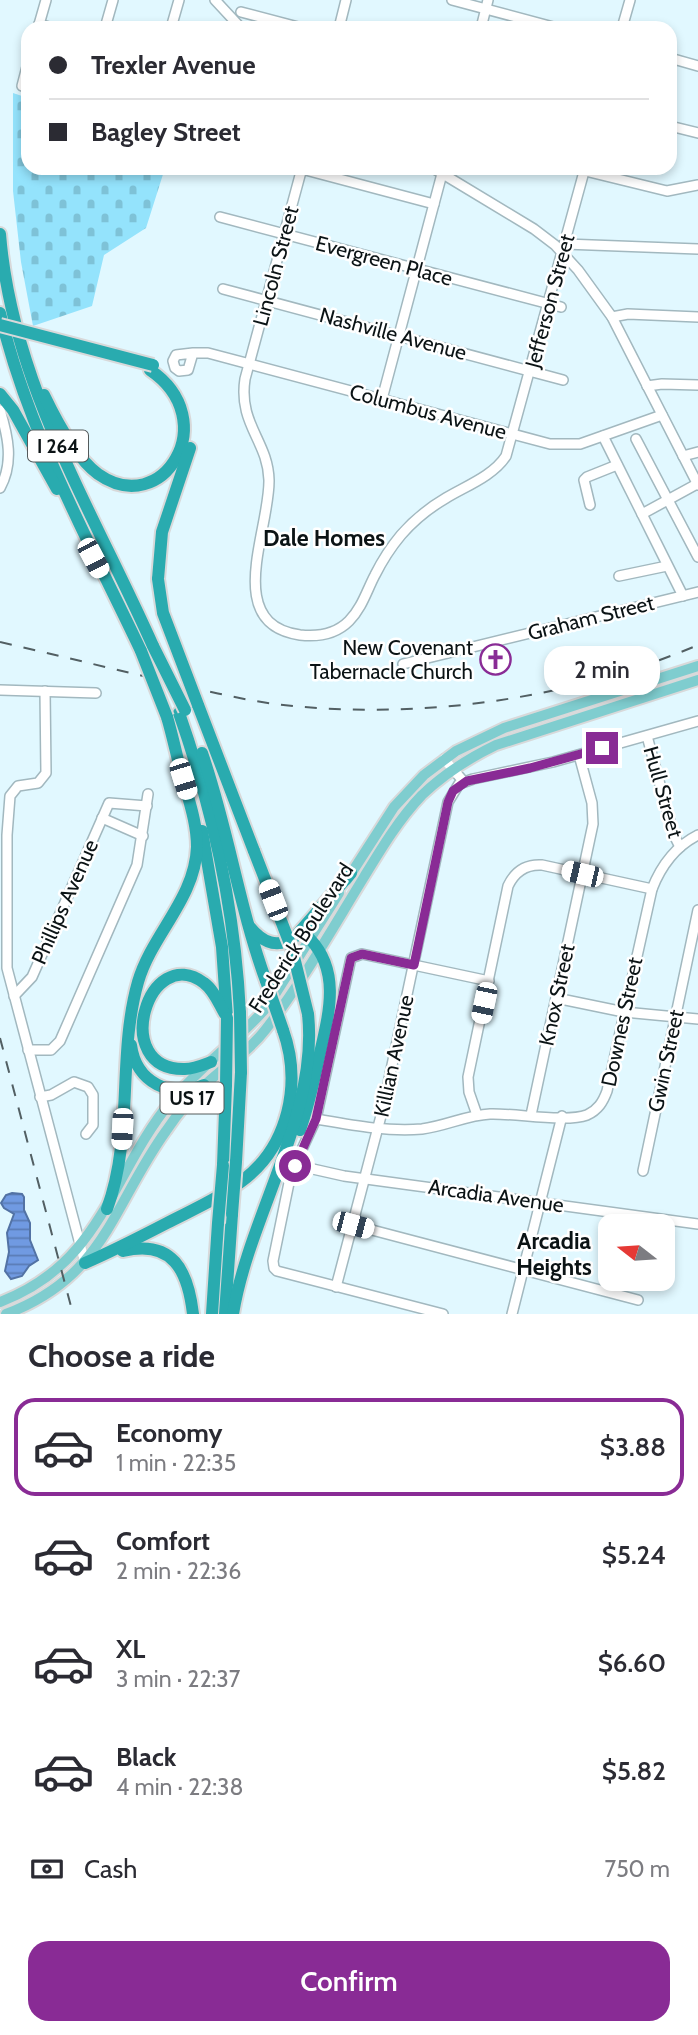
<!DOCTYPE html>
<html lang="en">
<head>
<meta charset="utf-8">
<style>
	:root { --surface:#fff; --page:#f7f7f7; --text:#2b2b33; --muted:#7c7c81; --line:#e1e1e2; --accent:#892b95 }
	body { margin:0; font-family:Cabin,sans-serif; background:var(--page); color:var(--text); height:100vh; display:flex; flex-direction:column; font-size:26px; white-space:nowrap }
	* { box-sizing:border-box; margin:0 }
	p { font-size:23px; color:var(--muted) }
	.icon { flex:none; width:38px; height:38px; fill:none; stroke:currentColor; stroke-width:2; stroke-linecap:round; stroke-linejoin:round }
	.map { position:relative; height:1314px; overflow:hidden }
	.sheet { display:flex; flex-direction:column; background:var(--surface); flex:1 }
	.sheet>* { flex:none }
	.guide { position:absolute; left:21px; top:21px; width:656px; height:154px; border-radius:21px; box-shadow:0 4px 10px #0003; display:grid; align-content:center; height:154px; padding:0 28px; background:var(--surface) }
	.needle { width:46px; rotate:287deg }
	.buttons { position:absolute; left:598px; top:1214px; display:grid; gap:14px }
	.buttons a { display:grid; place-items:center; width:77px; height:77px; border-radius:14px; background:var(--surface); box-shadow:0 4px 10px #0003; font-size:35px }
	.end { position:absolute; width:32px; height:32px; margin:-16px; border:9px solid #892b95; background:#fff; box-shadow:0 0 0 4px #fff }
	.from { border-radius:50% }
	.bubble { position:absolute; height:49px; border-radius:21px; background:var(--surface); box-shadow:0 4px 10px #0003; font-size:23px; font-weight:600; line-height:49px; text-align:center }
	.car { position:absolute; width:21px; height:42px; margin:-21px -10px; border-radius:9px; box-shadow:0 0 5px 2px #0007; background:linear-gradient(#fff 24%,#345 0 40%,#fff 0 76%,#345 0 86%,#fff 0) }
	.guide b { display:flex; align-items:center; gap:24px; height:66px; font-size:26px }
	.guide b+b { border-top:2px solid var(--line) }
	.guide i { width:18px; height:18px; background:var(--text) }
	ul { padding:0; list-style:none }
	li { display:flex; align-items:center; gap:21px; height:98px; margin:0 14px 10px; padding:0 14px; border:4px solid transparent; border-radius:21px }
	li div { flex:1 }
	li b { display:block; font-size:26px }
	li em { font-style:normal; font-weight:600 }
	li.active { border-color:var(--accent) }
	li>.icon { width:63px; height:63px; stroke-width:1.5 }
	h2 { padding:0 28px; font-size:32px; line-height:84px }
	.pay { display:flex; align-items:center; gap:18px; height:77px; padding:0 28px; font-size:26px }
	.pay p { margin-inline-start:auto }
	.action { display:flex; gap:14px; margin-top:auto; padding:14px 28px }
	.action a { flex:1; height:80px; border-radius:21px; background:var(--accent); color:#fff; font-size:28px; font-weight:600; line-height:80px; text-align:center }
	.map>svg:first-child { display:block }
	.cemetery { fill:url(#cemetery-stones) }
	.water { fill:url(#water-rules); stroke:#5272a4; stroke-width:2 }
	.lines { fill:none; stroke-linecap:round; stroke-linejoin:round }
	.minor-casing { stroke:#a2b8bf; stroke-width:12 }
	.major-casing { stroke:#d8d9da; stroke-width:14 }
	.highway-casing { stroke:#d8d9da; stroke-width:16 }
	.minor { stroke:#fff; stroke-width:9 }
	.major { stroke:#7fcdcf; stroke-width:10 }
	.highway { stroke:#29abaf; stroke-width:12 }
	.rail { stroke:#525f63; stroke-width:2; stroke-dasharray:12 12; stroke-linecap:butt }
	.highway-bridge-casing { stroke:#d8d9da; stroke-width:16; stroke-linecap:butt }
	.highway-bridge { stroke:#29abaf; stroke-width:12 }
	.route { stroke:#892b95; stroke-width:9 }
	.labels { text-anchor:middle; stroke-width:5; stroke-linejoin:round; paint-order:stroke }
	.shield { fill:#fff; stroke:#545a5b; stroke-width:2 }
	.shield-label { font-size:19px; font-weight:bold; fill:#0b1315 }
	.street-label { font-size:21px; fill:#0b1315; stroke:#fff }
	.poi-label { font-size:21px; fill:#0b1315; stroke:#fff; text-anchor:end }
	.neighbourhood-label { font-size:23px; font-weight:bold; fill:#0b1315; stroke:#fff }
</style>
</head>
<body>
<div class="map">
<svg width="698" height="1314" viewBox="0 0 698 1314">
	<defs>
		<pattern id="cemetery-stones" width="16" height="16" patternUnits="userSpaceOnUse" patternTransform="scale(1.75)"><rect width="16" height="16" fill="#94e3fc"/><path d="M2 7V4a2 2 0 0 1 4 0v3zM10 15v-3a2 2 0 0 1 4 0v3z" fill="#7ec2d7"/></pattern>
		<pattern id="water-rules" width="6" height="5" patternUnits="userSpaceOnUse" patternTransform="scale(1.75)"><rect width="6" height="5" fill="#709ae2"/><path d="M0 2.5h6" fill="none" stroke="#5a7cb6"/></pattern>
	</defs>
	<rect width="100%" height="100%" fill="#e1f8ff"/>
	<path class="cemetery" d="M 13,93 L 28,98 L 28,168 L 165,168 L 146,228 L 104,255 L 92,306 L 33,326 L 21,262 L 13,191 Z"/>
	<path class="water" d="M 12,1193 L 22,1194 L 24,1197 L 24,1210 L 30,1223 L 30,1240 L 38,1260 L 29,1266 L 22,1276 L 11,1279 L 5,1271 L 9,1252 L 7,1233 L 14,1214 L 4,1208 L 1,1203 L 6,1195 Z"/>
	<g class="lines">
		<defs>
			<g id="minor">
				<path d="M 215,0 L 241,28"/>
				<path d="M 452,0 L 557,28"/>
				<path d="M 241,12 L 302,28"/>
				<path d="M 39,24 L 52,28"/>
				<path d="M 38,28 L 46,0"/>
				<path d="M 105,28 L 113,0"/>
				<path d="M 171,28 L 179,0"/>
				<path d="M 339,28 L 346,0"/>
				<path d="M 481,28 L 488,0"/>
				<path d="M 622,28 L 630,0"/>
				<path d="M 670,58 L 698,66"/>
				<path d="M 22,86 L 28,63"/>
				<path d="M 670,126 L 698,133"/>
				<path d="M 298,168 L 434,204"/>
				<path d="M 302,168 L 245,379 C 238,424 268,441 269,480 C 270,530 222,624 300,635 C 318,637 336,634 349,621 C 362,608 367,590 375,575 C 382,561 391,547 401,535 C 414,520 429,508 446,498 C 466,486 493,476 506,456 L 585,168"/>
				<path d="M 433,168 L 534,229 L 555,245 L 578,270 L 612,317 L 698,485"/>
				<path d="M 573,168 L 667,191 L 698,185"/>
				<path d="M 220,217 L 561,307"/>
				<path d="M 565,244 L 698,249"/>
				<path d="M 223,289 L 563,380"/>
				<path d="M 612,317 L 628,314 L 698,317"/>
				<path d="M 193,353 L 188,370 L 179,371 L 175,368 L 173,361 L 176,355 L 193,353 L 208,353 L 550,444 L 580,444 L 662,415"/>
				<path d="M 647,386 L 662,384 L 698,385"/>
				<path d="M 382,399 L 443,170"/>
				<path d="M 0,410 C 8,436 14,463 0,488"/>
				<path d="M 603,436 L 683,596"/>
				<path d="M 636,439 L 698,557"/>
				<path d="M 683,456 L 698,452"/>
				<path d="M 590,505 L 584,480 L 587,477 L 617,465"/>
				<path d="M 642,514 L 697,484"/>
				<path d="M 619,576 L 667,566"/>
				<path d="M 403,664 L 698,592"/>
				<path d="M 0,690 L 96,693"/>
				<path d="M 45,691 L 46,773 L 38,783 L 18,786 L 10,796 L 7,835 L 7,968 L 85,1263"/>
				<path d="M 647,736 L 673,833 L 680,847"/>
				<path d="M 444,759 L 464,782"/>
				<path d="M 102,818 L 143,836"/>
				<path d="M 14,996 L 32,977 L 109,803 L 147,806"/>
				<path d="M 556,998 L 624,1012 L 698,1019"/>
				<path d="M 28,1050 L 51,1050 L 60,1041 L 137,865 L 148,794"/>
				<path d="M 40,1097 L 51,1095 L 74,1082 L 88,1087 L 93,1095 L 93,1125 L 86,1134"/>
				<path d="M 477,1115 L 469,1092 L 468,1077 L 508,886 C 515,871 526,864 542,865 L 652,889"/>
				<path d="M 531,1115 L 593,824 L 592,803 L 579,755"/>
				<path d="M 316,1119 C 351,1125 387,1132 422,1129 C 446,1126 467,1115 490,1114 C 516,1113 565,1123 587,1115 C 598,1110 603,1102 607,1091 L 652,889 C 661,866 676,846 698,835"/>
				<path d="M 295,1165 L 344,1176 L 698,1224"/>
				<path d="M 643,1171 L 698,910"/>
				<path d="M 353,1225 L 638,1300"/>
				<path d="M 336,1287 L 382,1112 L 448,802 L 459,784 L 473,779 L 553,762 L 698,721"/>
				<path d="M 443,1314 L 277,1271 L 274,1268 L 273,1261 L 291,1173 L 316,1119 L 351,958 L 362,954 L 489,981"/>
				<path d="M 512,1314 L 562,1116"/>
			</g>
			<g id="major">
				<path d="M 347,880 L 394,807 L 424,775 L 456,751 L 504,728 L 698,666"/>
				<path d="M 0,1302 C 103,1263 110,1175 172,1100 C 201,1066 238,1040 267,1007 L 339,893"/>
				<path d="M 6,1314 C 105,1277 112,1206 166,1131 C 178,1113 191,1097 207,1083 C 227,1065 250,1050 266,1029 C 303,981 332,929 364,877 C 381,849 399,819 422,795 C 444,774 469,758 496,745 L 698,680"/>
			</g>
			<g id="highway">
				<path d="M 0,234 C 12,384 93,511 153,646"/>
				<path d="M 0,313 C 28,432 89,541 141,651"/>
				<path d="M 0,394 L 13,410 L 57,489"/>
				<path d="M 44,395 C 56,420 76,458 98,474 C 163,520 224,420 150,370"/>
				<path d="M 158,579 L 162,532 L 190,448"/>
				<path d="M 198,705 L 254,851"/>
				<path d="M 179,713 C 213,810 235,910 240,1013"/>
				<path d="M 202,753 C 228,828 239,907 266,981"/>
				<path d="M 202,831 L 222,947 L 227,1018"/>
				<path d="M 249,926 C 262,942 277,950 296,936 L 351,873"/>
				<path d="M 131,1045 C 136,1083 171,1099 204,1085"/>
				<path d="M 211,1062 C 203,1065 194,1069 185,1069 C 109,1071 148,941 204,983 C 214,990 219,1004 225,1014"/>
				<path d="M 300,1130 C 308,1107 313,1085 318,1062 C 327,1020 343,974 310,939"/>
				<path d="M 236,1162 L 241,1072"/>
				<path d="M 223,1165 L 226,1085"/>
				<path d="M 107,1209 C 134,1136 117,1056 138,982 C 152,934 195,899 197,847 C 197,823 189,801 183,779 C 177,758 173,737 167,717"/>
				<path d="M 123,1251 C 173,1239 188,1271 193,1314"/>
				<path d="M 85,1263 C 113,1251 140,1237 167,1223 C 192,1210 220,1198 242,1181 C 289,1146 302,1083 283,1030"/>
				<path d="M 212,1314 L 218,1223"/>
				<path d="M 225,1314 L 232,1214"/>
				<path d="M 233,1314 C 249,1215 319,1114 308,1014"/>
			</g>
		</defs>
		<use href="#minor" class="minor-casing"/>
		<use href="#major" class="major-casing"/>
		<use href="#highway" class="highway-casing"/>
		<use href="#minor" class="minor"/>
		<use href="#major" class="major"/>
		<use href="#highway" class="highway"/>
		<g class="rail">
			<path d="M 0,642 C 61,656 121,671 181,685 C 212,692 244,700 275,704 C 416,721 568,700 698,645"/>
			<path d="M 0,1038 L 73,1314"/>
		</g>
		<defs>
			<g id="highway-bridge">
				<path d="M 0,325 L 153,365"/>
				<path d="M 158,579 L 163,613 L 198,705"/>
				<path d="M 153,646 L 185,710"/>
				<path d="M 141,651 L 167,717"/>
				<path d="M 254,851 L 292,949 L 308,1014"/>
				<path d="M 266,981 L 283,1030"/>
				<path d="M 240,1013 L 241,1072"/>
				<path d="M 226,1085 L 227,1018"/>
				<path d="M 232,1214 L 236,1162"/>
				<path d="M 218,1223 L 223,1165"/>
			</g>
		</defs>
		<use href="#highway-bridge" class="highway-bridge-casing"/>
		<use href="#highway-bridge" class="highway-bridge"/>
	</g>
	<g class="lines">
		<path class="route" d="M 295,1166 L 316,1119 L 351,958 L 362,954 L 414,965 L 448,802 L 453,791 L 467,781 L 530,768 L 602,748"/>
	</g>
	<defs>
		<symbol id="church-ring" viewBox="-11 -11 22 22"><circle r="9.5" fill="#fff" stroke="#892b95" stroke-width="1.5"/><path d="M-1.2-6h2.4v3.5h3.3v2.4h-3.3V6h-2.4V-.1h-3.3v-2.4h3.3Z" fill="#892b95"/></symbol>
	</defs>
	<g fill-rule="evenodd">
		<use href="#church-ring" x="478" y="642" width="35" height="35"/>
	</g>
	<g class="labels">
		<g class="shield">
			<rect x="28" y="430.5" width="60" height="31" rx="5"/>
			<rect x="160.5" y="1082.5" width="63" height="31" rx="5"/>
		</g>
		<g class="shield-label">
			<text x="58" y="453">I 264</text>
			<text x="192" y="1105">US 17</text>
		</g>
		<g class="street-label">
			<text transform="translate(384 261) rotate(15)" y="7">Evergreen Place</text>
			<text transform="translate(276 266) rotate(-75)" y="7">Lincoln Street</text>
			<text transform="translate(550 301) rotate(-75)" y="7">Jefferson Street</text>
			<text transform="translate(393 334) rotate(15)" y="7">Nashville Avenue</text>
			<text transform="translate(428 412) rotate(15)" y="7">Columbus Avenue</text>
			<text transform="translate(591 618) rotate(-14)" y="7">Graham Street</text>
			<text transform="translate(663 792) rotate(74)" y="7">Hull Street</text>
			<text transform="translate(65 902) rotate(-66)" y="7">Phillips Avenue</text>
			<text transform="translate(301 938) rotate(-57)" y="7">Frederick Boulevard</text>
			<text transform="translate(557 995) rotate(-78)" y="7">Knox Street</text>
			<text transform="translate(622 1022) rotate(-78)" y="7">Downes Street</text>
			<text transform="translate(394 1056) rotate(-78)" y="7">Killian Avenue</text>
			<text transform="translate(666 1061) rotate(-78)" y="7">Gwin Street</text>
			<text transform="translate(496 1196) rotate(8)" y="7">Arcadia Avenue</text>
		</g>
		<g class="poi-label">
			<text x="473" y="655">New Covenant<tspan x="473" dy="24">Tabernacle Church</tspan></text>
		</g>
		<g class="neighbourhood-label">
			<text x="324" y="546">Dale Homes</text>
			<text x="554" y="1249">Arcadia<tspan x="554" dy="26">Heights</tspan></text>
		</g>
	</g>
</svg>
<div class="buttons">
<a><svg class="needle" viewBox="-14 -14 28 28"><path d="M0-13l5 13h-10z" fill="#e53935"/><path d="M0 13l5-13h-10z" fill="#7c7c81"/></svg></a>
</div>
<i class="end from" style="left:295px;top:1166px"></i>
<i class="end" style="left:602px;top:748px"></i>
<div class="bubble" style="left:544px;top:646px;width:116px">2 min</div>
<i class="car" style="left:93px;top:558px;rotate:152deg"></i>
<i class="car" style="left:183px;top:779px;rotate:163deg"></i>
<i class="car" style="left:582px;top:874px;rotate:283deg"></i>
<i class="car" style="left:273px;top:900px;rotate:339deg"></i>
<i class="car" style="left:484px;top:1003px;rotate:192deg"></i>
<i class="car" style="left:122px;top:1129px;rotate:183deg"></i>
<i class="car" style="left:353px;top:1225px;rotate:105deg"></i>
<div class="guide">
<b><i class="from"></i>Trexler Avenue</b>
<b><i></i>Bagley Street</b>
</div>
</div>
<section class="sheet">
<h2>Choose a ride</h2>
<ul>
<li class="active"><svg class="icon" aria-label="car" viewBox="0 0 24 24"><path d="M5 17H2v-5l4-1 3-4h7l3 4 3 1v5h-3M9 17h6M6 11h13"/><circle cx="7" cy="17" r="2"/><circle cx="17" cy="17" r="2"/></svg><div><b>Economy</b><p>1 min · 22:35</p></div><em>$3.88</em></li>
<li><svg class="icon" aria-label="car" viewBox="0 0 24 24"><path d="M5 17H2v-5l4-1 3-4h7l3 4 3 1v5h-3M9 17h6M6 11h13"/><circle cx="7" cy="17" r="2"/><circle cx="17" cy="17" r="2"/></svg><div><b>Comfort</b><p>2 min · 22:36</p></div><em>$5.24</em></li>
<li><svg class="icon" aria-label="car" viewBox="0 0 24 24"><path d="M5 17H2v-5l4-1 3-4h7l3 4 3 1v5h-3M9 17h6M6 11h13"/><circle cx="7" cy="17" r="2"/><circle cx="17" cy="17" r="2"/></svg><div><b>XL</b><p>3 min · 22:37</p></div><em>$6.60</em></li>
<li><svg class="icon" aria-label="car" viewBox="0 0 24 24"><path d="M5 17H2v-5l4-1 3-4h7l3 4 3 1v5h-3M9 17h6M6 11h13"/><circle cx="7" cy="17" r="2"/><circle cx="17" cy="17" r="2"/></svg><div><b>Black</b><p>4 min · 22:38</p></div><em>$5.82</em></li>
</ul>
<div class="pay"><svg class="icon" aria-label="cash" viewBox="0 0 24 24"><path d="M3 7h18v10H3z"/><circle cx="12" cy="12" r="2"/></svg>Cash<p>750 m</p></div>
<div class="action"><a>Confirm</a></div>
</section>
</body>
</html>
